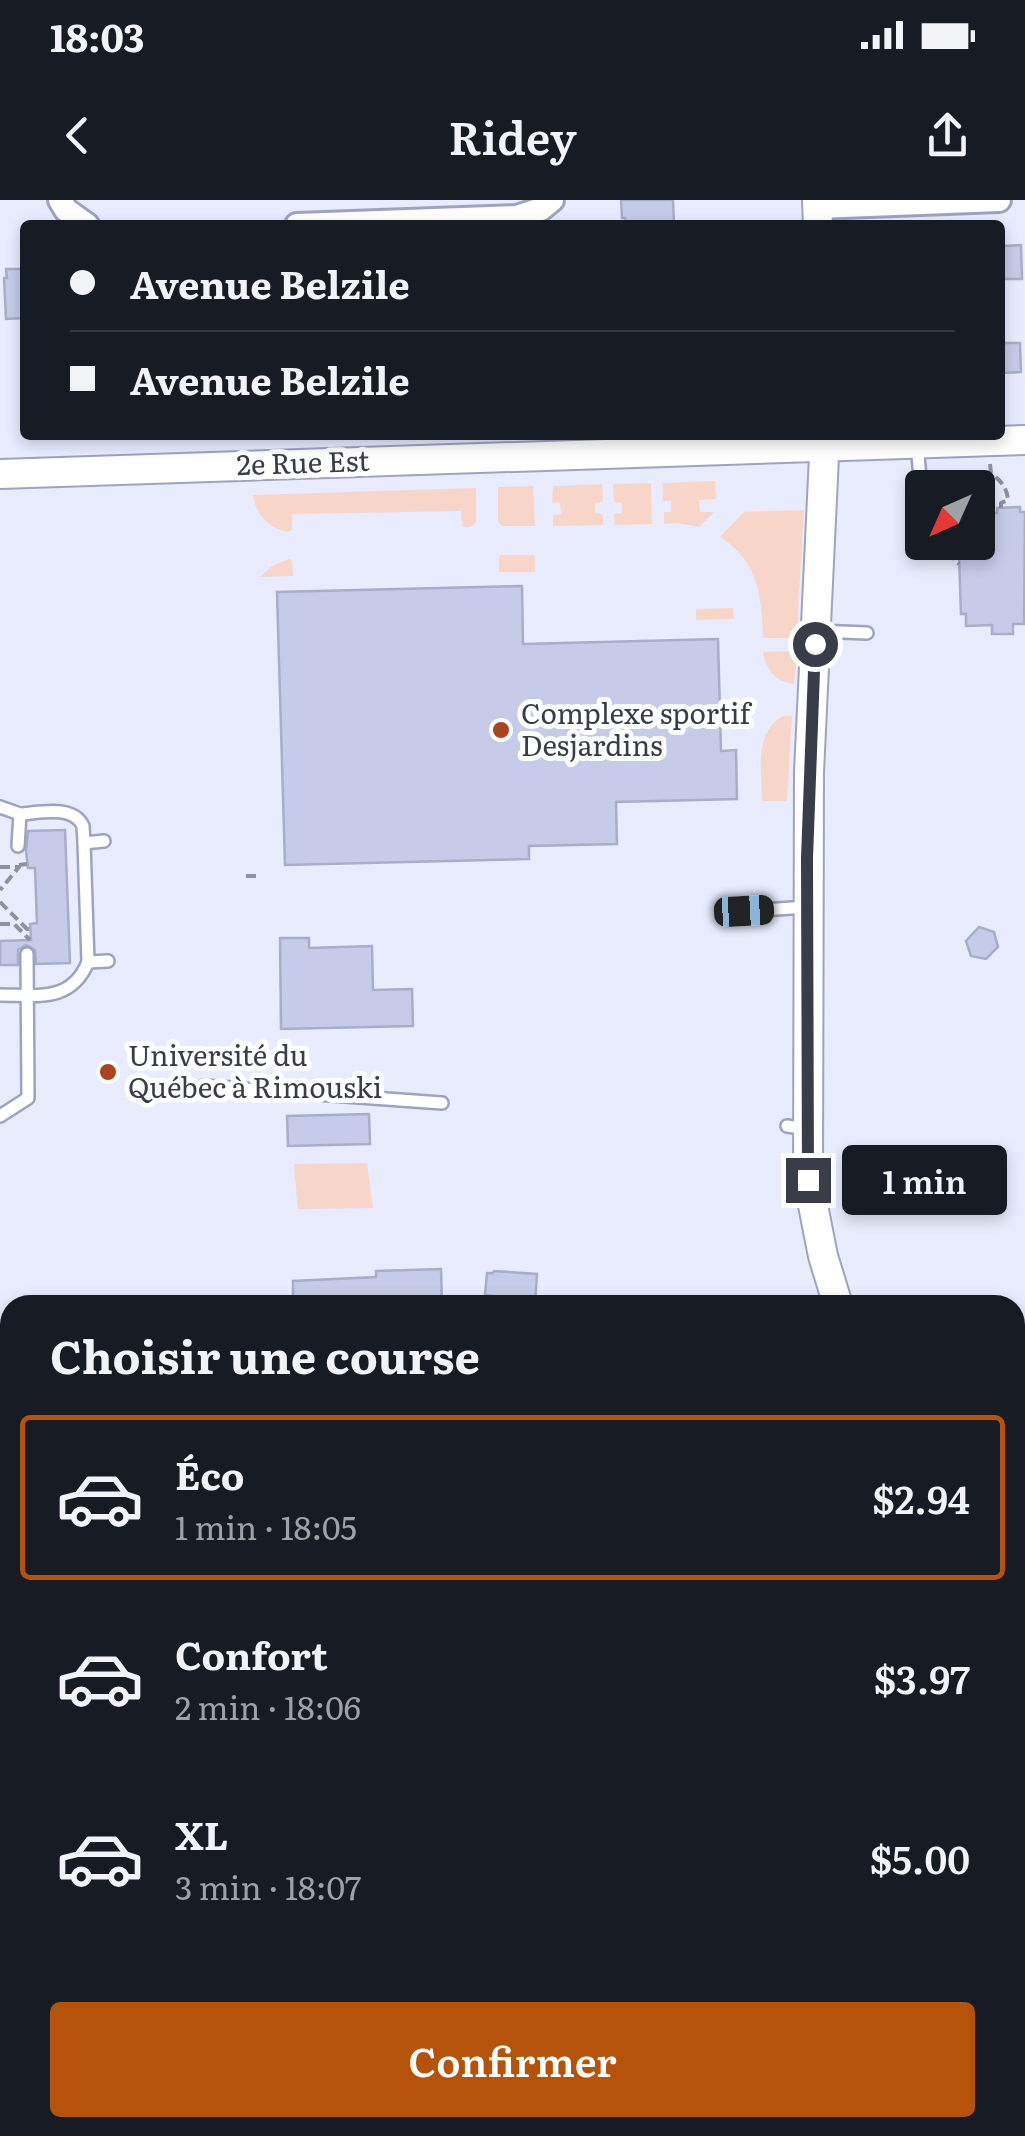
<!DOCTYPE html>
<html lang="fr">
<head>
<meta charset="utf-8">
<style>
	:root { --surface:#171b24; --page:#20242c; --text:#f1f3f6; --muted:#9ea1a6; --line:#363941; --accent:#b45309 }
	body { margin:0; font-family:Literata,serif; background:var(--page); color:var(--text); height:100vh; display:flex; flex-direction:column; font-size:38px; white-space:nowrap }
	* { box-sizing:border-box; margin:0 }
	p { font-size:32px; color:var(--muted) }
	.icon { flex:none; width:55px; height:55px; fill:none; stroke:currentColor; stroke-width:2; stroke-linecap:round; stroke-linejoin:round }
	.map { position:relative; flex:1; overflow:hidden }
	.panel { position:absolute; left:0px; top:1095px; width:1025px; height:842px; display:flex; flex-direction:column; background:var(--surface); border-radius:30px 30px 0 0; box-shadow:0 5px 15px #0003 }
	.panel>* { flex:none }
	.top-card { position:absolute; left:20px; top:20px; width:985px; height:220px; border-radius:10px; box-shadow:0 5px 15px #0003; display:grid; align-content:center; height:220px; padding:0 50px; background:var(--surface) }
	.needle { width:65px; rotate:225deg }
	.buttons { position:absolute; left:905px; top:270px; display:grid; gap:20px }
	.buttons a { display:grid; place-items:center; width:90px; height:90px; border-radius:10px; background:var(--surface); box-shadow:0 5px 15px #0003; font-size:50px }
	.end { position:absolute; width:45px; height:45px; margin:-22px; border:12px solid #3a3c48; background:#fff; box-shadow:0 0 0 5px #fff }
	.from { border-radius:50% }
	.bubble { position:absolute; height:70px; border-radius:10px; background:var(--surface); box-shadow:0 5px 15px #0003; font-size:32px; font-weight:600; line-height:70px; text-align:center }
	.car { position:absolute; width:30px; height:60px; margin:-30px -15px; border-radius:12px; box-shadow:0 0 8px 2px #0007; background:linear-gradient(#222 24%,#8ab4d8 0 40%,#222 0 76%,#8ab4d8 0 86%,#222 0) }
	.top-card b { display:flex; align-items:center; gap:35px; height:95px; font-size:38px }
	.top-card b+b { border-top:2px solid var(--line) }
	.top-card i { width:25px; height:25px; background:var(--text) }
	ul { padding:0; list-style:none }
	li { display:flex; align-items:center; gap:30px; height:165px; margin:0 20px 15px; padding:0 30px; border:5px solid transparent; border-radius:10px }
	li div { flex:1 }
	li b { display:block; font-size:38px }
	li em { font-style:normal; font-weight:600 }
	li.selected { border-color:var(--accent) }
	li>.icon { width:90px; height:90px; stroke-width:1.5 }
	h2 { padding:0 50px; font-size:45px; line-height:120px }
	.button { display:flex; gap:20px; margin-top:auto; padding:20px 50px }
	.button a { flex:1; height:115px; border-radius:10px; background:var(--accent); color:#fff; font-size:40px; font-weight:600; line-height:115px; text-align:center }
	.status { display:flex; justify-content:space-between; align-items:center; height:70px; padding:0 50px; background:var(--surface); direction:ltr }
	.status svg { height:28px; fill:currentColor }
	header { display:flex; justify-content:space-between; align-items:center; height:130px; padding:0 50px; background:var(--surface); font-size:45px; font-weight:600 }
	.map>svg:first-child { display:block }
	.green { fill:#f8d5c9 }
	.building { fill:#c6cbe9; stroke:#a8adca; stroke-width:2.5 }
	.lines { fill:none; stroke-linecap:round; stroke-linejoin:round }
	.service-casing { stroke:#9ea4c0; stroke-width:16 }
	.minor-casing { stroke:#9ea4c0; stroke-width:28 }
	.tertiary-casing { stroke:#9ea4c0; stroke-width:32 }
	.path { stroke:#8f91a0; stroke-width:4; stroke-dasharray:10 5; stroke-linecap:butt }
	.service { stroke:#fff; stroke-width:11 }
	.minor { stroke:#fff; stroke-width:22 }
	.tertiary { stroke:#fff; stroke-width:28 }
	.route { stroke:#3a3c48; stroke-width:12 }
	.poi-dot { fill:#aa431e; stroke:#fff; stroke-width:4 }
	.labels { text-anchor:middle; stroke-width:10; stroke-linejoin:round; paint-order:stroke }
	.street-label { font-size:28px; fill:#3a3c48; stroke:#fff }
	.poi-label { font-size:28px; fill:#3a3c48; stroke:#fff; text-anchor:start }
</style>
</head>
<body>
<div class="status"><b>18:03</b><svg viewBox="0 0 49 12"><path d="M0 12V9h3v3zM5 12V6h3v6zM10 12V3h3v9zM15 12V0h3v12zM26 1h20v11H26zM47 4h2v5h-2z"/></svg></div>
<header><svg class="icon" aria-label="back" viewBox="0 0 24 24"><path d="M15 5l-7 7 7 7"/></svg>Ridey<svg class="icon" aria-label="share" viewBox="0 0 24 24"><path d="M12 15V3M7 8l5-5 5 5M5 13v7h14v-7"/></svg></header>
<div class="map">
<svg width="1025" height="1936" viewBox="0 0 1025 1936">
	<rect width="100%" height="100%" fill="#e8ecfe"/>
	<g class="green">
		<path d="M 715,281 L 716,299 L 699,300 L 700,312 L 714,312 L 699,327 L 677,323 L 664,324 L 664,312 L 671,312 L 671,301 L 663,301 L 663,283 Z"/>
		<path d="M 651,283 L 652,324 L 615,325 L 614,314 L 622,313 L 622,303 L 614,302 L 613,284 Z"/>
		<path d="M 602,284 L 603,302 L 595,303 L 595,313 L 603,314 L 603,325 L 553,326 L 553,315 L 561,314 L 560,303 L 552,303 L 553,286 Z"/>
		<path d="M 533,286 L 535,326 L 502,326 L 498,321 L 498,287 Z"/>
		<path d="M 476,288 L 476,322 C 473,327 467,329 462,326 L 461,311 L 292,314 L 292,330 L 288,332 C 268,328 256,315 253,295 Z"/>
		<path d="M 804,310 L 798,411 L 799,438 L 763,438 C 762,396 759,362 720,337 L 744,312 Z"/>
		<path d="M 501,355 L 535,355 L 535,372 L 499,372 L 499,358 Z"/>
		<path d="M 289,359 L 292,360 L 293,376 L 260,377 L 272,366 Z"/>
		<path d="M 733,408 L 734,419 L 696,420 L 696,409 Z"/>
		<path d="M 797,451 L 794,484 C 776,482 766,470 763,452 Z"/>
		<path d="M 783,516 L 792,516 L 787,601 L 762,601 C 762,572 753,533 783,516 Z"/>
		<path d="M 367,963 L 373,1008 L 298,1009 L 294,964 Z"/>
	</g>
	<g class="building">
		<path d="M 621,0 L 673,0 L 674,25 L 629,25 L 628,23 L 625,23 L 625,18 L 622,18 Z"/>
		<path d="M 1021,45 L 1022,79 L 1000,79 L 1000,46 Z"/>
		<path d="M 6,69 L 25,69 L 25,118 L 6,119 L 4,78 L 7,78 Z"/>
		<path d="M 1000,143 L 1020,143 L 1021,172 L 1000,173 Z"/>
		<path d="M 1020,307 L 1020,312 L 1025,312 L 1024,424 L 1013,424 L 1013,434 L 992,434 L 992,425 L 966,426 L 966,414 L 961,414 L 959,357 L 978,356 L 978,313 L 997,313 L 997,308 Z"/>
		<path d="M 522,386 L 523,444 L 718,439 L 721,551 L 736,550 L 737,599 L 616,602 L 617,644 L 529,646 L 529,659 L 285,665 L 277,392 Z"/>
		<path d="M 65,630 L 70,763 L 36,764 L 35,750 L 26,745 L 18,750 L 18,765 L 0,765 L 0,741 L 31,740 L 30,724 L 37,723 L 35,668 L 28,668 L 26,651 L 28,631 Z"/>
		<path d="M 979,727 L 994,732 L 998,747 L 986,759 L 971,756 L 966,741 Z"/>
		<path d="M 280,738 L 309,738 L 309,748 L 372,746 L 373,790 L 412,789 L 413,826 L 281,829 Z"/>
		<path d="M 369,914 L 370,944 L 288,946 L 287,916 Z"/>
		<path d="M 441,1069 L 442,1104 L 394,1105 L 394,1099 L 360,1100 L 360,1105 L 293,1105 L 293,1081 L 376,1077 L 376,1071 Z"/>
		<path d="M 494,1071 L 537,1074 L 535,1105 L 491,1103 L 492,1096 L 485,1095 L 487,1073 L 493,1073 Z"/>
	</g>
	<g class="lines">
		<defs>
			<g id="service">
				<path d="M 917,244 L 921,289"/>
				<path d="M 816,431 L 867,433"/>
				<path d="M 0,607 L 20,614"/>
				<path d="M 18,646 L 20,614 C 38,613 73,604 83,626 C 83,627 84,641 84,643 L 104,641"/>
				<path d="M 745,711 L 807,707"/>
				<path d="M 88,762 L 108,761"/>
				<path d="M 0,795 C 37,795 71,803 88,762 L 84,643"/>
				<path d="M 204,886 L 442,903"/>
				<path d="M 0,916 L 28,898 L 27,754"/>
				<path d="M 787,926 L 808,929"/>
				<path d="M 1015,1309 L 1025,1309"/>
			</g>
			<g id="minor">
				<path d="M 60,0 L 66,10 L 87,25"/>
				<path d="M 818,7 L 999,0"/>
				<path d="M 297,25 L 517,17 L 541,9 L 552,0"/>
				<path d="M 1015,1804 L 1025,1804"/>
				<path d="M 0,1805 L 10,1805"/>
			</g>
			<g id="tertiary">
				<path d="M 817,0 L 818,25"/>
				<path d="M 825,235 L 809,572 L 808,980 L 823,1056 L 838,1105"/>
				<path d="M 0,274 L 1025,240"/>
				<path d="M 972,1928 L 972,1936"/>
			</g>
		</defs>
		<use href="#service" class="service-casing"/>
		<use href="#minor" class="minor-casing"/>
		<use href="#tertiary" class="tertiary-casing"/>
		<g class="path">
			<path d="M 990,264 L 991,273 C 1001,281 1007,287 1008,300 L 1001,303 L 1001,308"/>
			<path d="M 922,347 L 985,352"/>
			<path d="M 954,350 L 953,358 L 959,364"/>
			<path d="M 19,665 L 27,664"/>
			<path d="M 0,667 L 19,667 L 0,690"/>
			<path d="M 246,676 L 258,676"/>
			<path d="M 0,702 L 27,729 L 30,729"/>
			<path d="M 0,724 L 14,724 L 30,740"/>
		</g>
		<use href="#service" class="service"/>
		<use href="#minor" class="minor"/>
		<use href="#tertiary" class="tertiary"/>
	</g>
	<g class="lines">
		<path class="route" d="M 808,980 L 807,658 L 815,444"/>
	</g>
	<g class="poi-dot">
		<circle cx="501" cy="530" r="10"/>
		<circle cx="108" cy="872" r="10"/>
	</g>
	<g class="labels">
		<g class="street-label">
			<text transform="translate(303 263) rotate(-2)" y="10">2e Rue Est</text>
		</g>
		<g class="poi-label">
			<text x="521" y="524">Complexe sportif<tspan x="521" dy="32">Desjardins</tspan></text>
			<text x="128" y="866">Université du<tspan x="128" dy="32">Québec à Rimouski</tspan></text>
		</g>
	</g>
</svg>
<div class="buttons">
<a><svg class="needle" viewBox="-14 -14 28 28"><path d="M0-13l5 13h-10z" fill="#e53935"/><path d="M0 13l5-13h-10z" fill="#9ea1a6"/></svg></a>
</div>
<i class="end from" style="left:815px;top:444px"></i>
<i class="end" style="left:808px;top:980px"></i>
<div class="bubble" style="left:842px;top:945px;width:165px">1 min</div>
<i class="car" style="left:744px;top:711px;rotate:87deg"></i>
<div class="top-card">
<b><i class="from"></i>Avenue Belzile</b>
<b><i></i>Avenue Belzile</b>
</div>
<section class="panel">
<h2>Choisir une course</h2>
<ul>
<li class="selected"><svg class="icon" aria-label="car" viewBox="0 0 24 24"><path d="M5 17H2v-5l4-1 3-4h7l3 4 3 1v5h-3M9 17h6M6 11h13"/><circle cx="7" cy="17" r="2"/><circle cx="17" cy="17" r="2"/></svg><div><b>Éco</b><p>1 min · 18:05</p></div><em>$2.94</em></li>
<li><svg class="icon" aria-label="car" viewBox="0 0 24 24"><path d="M5 17H2v-5l4-1 3-4h7l3 4 3 1v5h-3M9 17h6M6 11h13"/><circle cx="7" cy="17" r="2"/><circle cx="17" cy="17" r="2"/></svg><div><b>Confort</b><p>2 min · 18:06</p></div><em>$3.97</em></li>
<li><svg class="icon" aria-label="car" viewBox="0 0 24 24"><path d="M5 17H2v-5l4-1 3-4h7l3 4 3 1v5h-3M9 17h6M6 11h13"/><circle cx="7" cy="17" r="2"/><circle cx="17" cy="17" r="2"/></svg><div><b>XL</b><p>3 min · 18:07</p></div><em>$5.00</em></li>
</ul>
<div class="button"><a>Confirmer</a></div>
</section>
</div>
</body>
</html>
